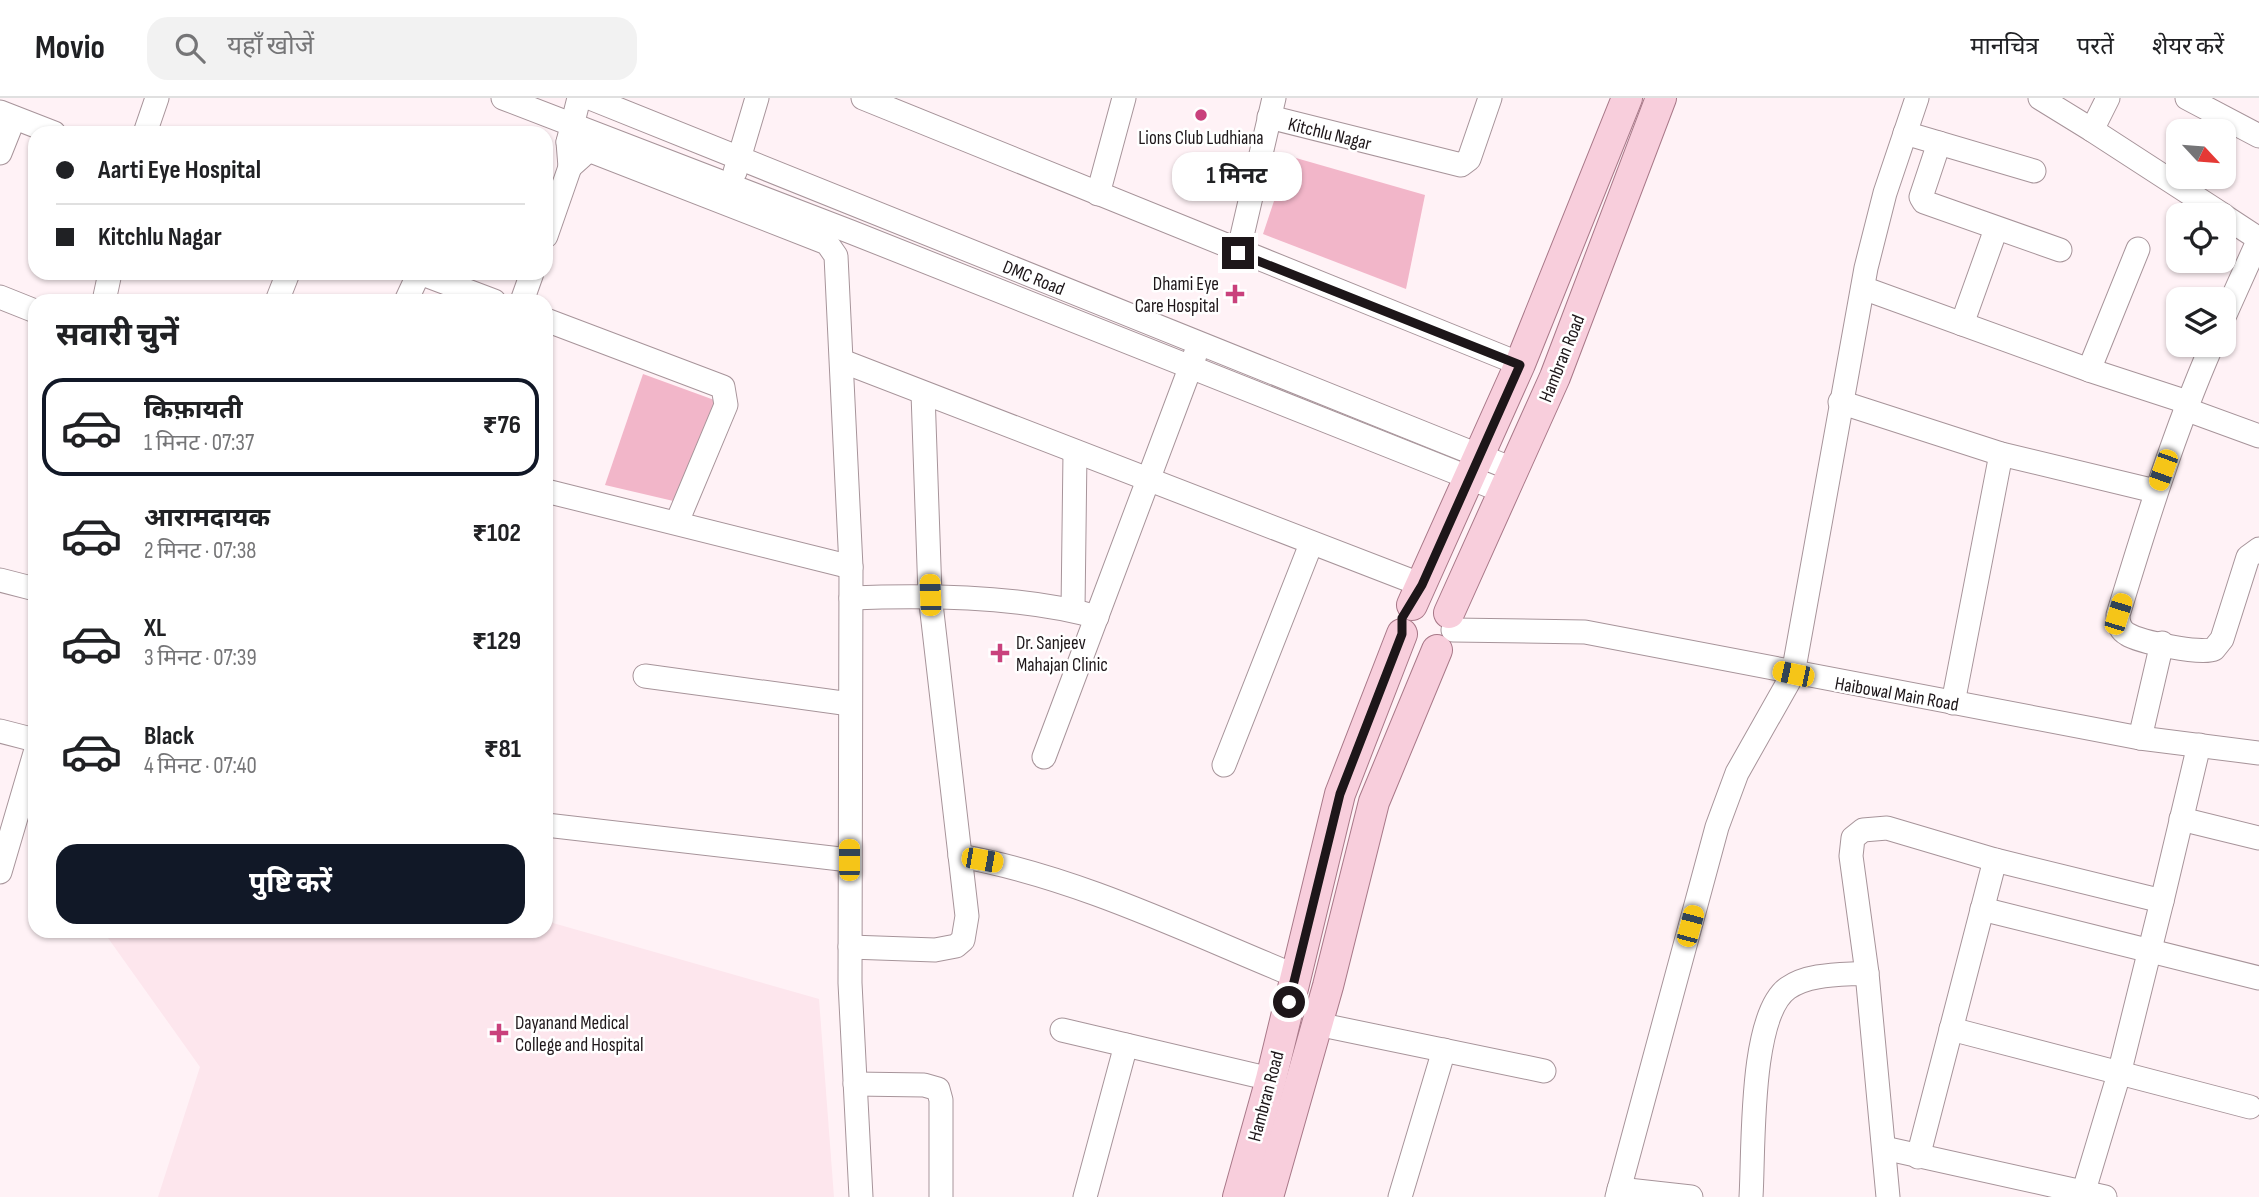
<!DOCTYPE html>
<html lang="hi">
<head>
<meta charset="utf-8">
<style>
	:root { --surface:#fff; --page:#f2f2f2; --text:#202124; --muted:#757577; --line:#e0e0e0; --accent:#111827 }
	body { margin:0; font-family:"Sofia Sans Condensed","Noto Sans Devanagari",sans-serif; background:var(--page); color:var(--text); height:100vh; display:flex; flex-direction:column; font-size:26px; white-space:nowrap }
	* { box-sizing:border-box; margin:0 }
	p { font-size:23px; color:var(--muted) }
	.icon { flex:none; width:38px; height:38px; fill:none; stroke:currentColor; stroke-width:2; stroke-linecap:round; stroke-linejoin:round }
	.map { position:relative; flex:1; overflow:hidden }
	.sheet { position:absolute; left:28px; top:196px; width:525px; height:644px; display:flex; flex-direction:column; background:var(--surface); border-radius:21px; box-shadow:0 2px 5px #0004 }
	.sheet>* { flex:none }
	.guide { position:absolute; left:28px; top:28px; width:525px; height:154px; border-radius:21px; box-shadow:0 2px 5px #0004; display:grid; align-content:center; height:154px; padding:0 28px; background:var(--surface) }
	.needle { width:46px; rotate:116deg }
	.buttons { position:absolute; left:2166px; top:21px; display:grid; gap:14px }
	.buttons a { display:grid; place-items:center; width:70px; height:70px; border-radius:14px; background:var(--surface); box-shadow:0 2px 5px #0004; font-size:35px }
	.end { position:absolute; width:32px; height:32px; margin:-16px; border:9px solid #1d1619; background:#fff; box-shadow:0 0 0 4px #fff }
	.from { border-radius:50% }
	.bubble { position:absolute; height:49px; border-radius:21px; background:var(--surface); box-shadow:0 2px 5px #0004; font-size:23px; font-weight:700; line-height:49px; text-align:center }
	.car { position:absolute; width:21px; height:42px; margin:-21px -10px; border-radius:9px; box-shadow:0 0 5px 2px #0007; background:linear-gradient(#f5c518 24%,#345 0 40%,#f5c518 0 76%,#345 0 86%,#f5c518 0) }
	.guide b { display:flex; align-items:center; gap:24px; height:66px; font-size:26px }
	.guide b+b { border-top:2px solid var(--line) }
	.guide i { width:18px; height:18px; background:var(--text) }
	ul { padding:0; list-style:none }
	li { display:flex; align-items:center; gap:21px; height:98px; margin:0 14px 10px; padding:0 14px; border:4px solid transparent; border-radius:21px }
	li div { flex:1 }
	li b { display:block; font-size:26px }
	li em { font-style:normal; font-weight:700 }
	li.selected { border-color:var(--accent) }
	li>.icon { width:63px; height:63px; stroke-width:1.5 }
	h2 { padding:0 28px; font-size:32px; line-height:84px }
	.button { display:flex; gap:14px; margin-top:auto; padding:14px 28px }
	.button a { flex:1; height:80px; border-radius:21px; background:var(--accent); color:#fff; font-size:28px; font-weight:700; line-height:80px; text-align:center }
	header { display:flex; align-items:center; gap:42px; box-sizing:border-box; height:98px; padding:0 35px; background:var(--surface); border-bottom:2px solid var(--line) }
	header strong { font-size:33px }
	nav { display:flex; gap:38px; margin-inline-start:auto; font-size:24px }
	.search { width:490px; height:63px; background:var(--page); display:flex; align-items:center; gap:18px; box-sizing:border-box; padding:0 24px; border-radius:21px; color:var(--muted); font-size:26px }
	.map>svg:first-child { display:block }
	.built { fill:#fde6ed }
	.green { fill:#f2b6c9 }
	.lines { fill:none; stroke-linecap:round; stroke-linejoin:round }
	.minor-casing { stroke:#a7949a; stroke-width:25 }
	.major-casing { stroke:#a87888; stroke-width:32 }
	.minor { stroke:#fff; stroke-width:23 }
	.major { stroke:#f8cedc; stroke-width:30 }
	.route { stroke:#1d1619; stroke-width:9 }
	.poi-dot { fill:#c9417c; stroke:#fff; stroke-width:2.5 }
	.labels { text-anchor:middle; stroke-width:5; stroke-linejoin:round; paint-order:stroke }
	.street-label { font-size:19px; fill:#1d1619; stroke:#fff }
	.poi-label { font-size:19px; fill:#1d1619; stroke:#fff; text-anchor:start }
</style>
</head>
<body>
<header>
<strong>Movio</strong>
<div class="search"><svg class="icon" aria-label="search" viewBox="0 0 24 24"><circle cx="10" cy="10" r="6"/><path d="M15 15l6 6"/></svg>यहाँ खोजें</div>
<nav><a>मानचित्र</a><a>परतें</a><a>शेयर करें</a></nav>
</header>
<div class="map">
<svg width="2259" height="1099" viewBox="0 0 2259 1099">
	<rect width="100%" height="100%" fill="#fff2f6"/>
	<path class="built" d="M 546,823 L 819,901 L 834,1099 L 158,1099 L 200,969 L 103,833 L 546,833 Z"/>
	<g class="green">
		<path d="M 1289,58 L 1425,97 L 1406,191 L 1263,136 Z"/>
		<path d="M 643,276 L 717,303 L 682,405 L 605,387 Z"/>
	</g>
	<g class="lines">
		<defs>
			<g id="minor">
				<path d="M 503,0 L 851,134 L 1505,394"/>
				<path d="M 579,0 L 568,44 L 570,69 L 589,52 L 592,40"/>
				<path d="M 590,0 L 1515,372"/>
				<path d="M 863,0 L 1520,266"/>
				<path d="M 2040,0 L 2092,32 L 2108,0"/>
				<path d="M 2187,0 L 2259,38"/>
				<path d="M 0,14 L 54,35"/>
				<path d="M 1269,19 L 1461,67 L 1469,61 L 1490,0"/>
				<path d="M 2092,32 L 2223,117"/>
				<path d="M 145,35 L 157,0"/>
				<path d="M 1905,35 L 2034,73"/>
				<path d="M 568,44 L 827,145 L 836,158 L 851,469 L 850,885 L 861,1099"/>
				<path d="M 1939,45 L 1921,99 L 1924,104 L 2060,152"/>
				<path d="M 0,55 L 14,20"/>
				<path d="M 735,74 L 757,0"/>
				<path d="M 1098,96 L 1124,0"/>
				<path d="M 2224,118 L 2259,141"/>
				<path d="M 546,138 L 570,69"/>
				<path d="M 1238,155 L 1274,0"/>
				<path d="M 420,175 L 494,203"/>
				<path d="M 1863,190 L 2089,272 L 2187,304"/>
				<path d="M 0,199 L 35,213"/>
				<path d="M 104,203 L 110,175"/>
				<path d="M 277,203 L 288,175"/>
				<path d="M 406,203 L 419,175"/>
				<path d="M 522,203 L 532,175"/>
				<path d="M 2224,219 L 2259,141"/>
				<path d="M 546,222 L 723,289 L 726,307 L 677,424"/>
				<path d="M 1962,226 L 1996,131"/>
				<path d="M 2212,247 C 2174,334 2146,425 2118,517 C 2118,524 2120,532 2127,536 C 2140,544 2202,557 2214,551 L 2222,541 L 2248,459 L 2259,451"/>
				<path d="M 842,263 L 1422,487"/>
				<path d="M 2089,272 L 2138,151"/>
				<path d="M 1840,304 L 2001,356 L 2155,393"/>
				<path d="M 2185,311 L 2259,338"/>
				<path d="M 546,393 L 851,469"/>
				<path d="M 0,482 L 35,491"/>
				<path d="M 851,500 C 927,497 1024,498 1097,519"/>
				<path d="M 1073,512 L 1075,355"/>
				<path d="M 1453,532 L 1585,534 L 2140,640 L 2259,655"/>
				<path d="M 645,578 L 850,606"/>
				<path d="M 1953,605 L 2001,356"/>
				<path d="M 0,633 L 35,642"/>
				<path d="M 2140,640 L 2162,545"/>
				<path d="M 1044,659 L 1195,257"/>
				<path d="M 1224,667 L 1311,446"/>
				<path d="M 2181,721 L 2259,740"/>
				<path d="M 546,727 L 849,762"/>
				<path d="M 960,758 C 1077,779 1186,833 1296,878"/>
				<path d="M 0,774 L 35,655"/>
				<path d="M 1982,811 L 2259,880"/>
				<path d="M 850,849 L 935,852 L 956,848 L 963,842 L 967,818 L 930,497 L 923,295"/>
				<path d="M 1317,926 L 1544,973"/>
				<path d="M 1951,931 L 2250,1009"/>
				<path d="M 1062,932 L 1271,981"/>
				<path d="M 855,986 L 924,987 L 938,991 L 941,1002 L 941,1099"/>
				<path d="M 1884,1050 L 2105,1099"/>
				<path d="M 1918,1059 L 1995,762"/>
				<path d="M 1619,1091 L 1691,1099"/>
				<path d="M 1085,1099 L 1126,947"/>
				<path d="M 1400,1099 L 1444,952"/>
				<path d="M 1617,1099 L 1717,729 L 1737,675 L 1793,576 L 1866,170 L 1885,95 L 1917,0"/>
				<path d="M 1751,1099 C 1754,1052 1749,917 1788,890 C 1809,875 1842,877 1867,875"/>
				<path d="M 1888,1099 L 1867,875 L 1851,758 L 1853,740 L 1863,732 L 1887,730 L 1995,762 L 2162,803 L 2199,647"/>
				<path d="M 2082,1099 L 2119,976 L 2162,803"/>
			</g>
			<g id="major">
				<path d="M 1412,507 L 1520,266 L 1627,0"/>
				<path d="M 1449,515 L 1555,279 L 1661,0"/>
				<path d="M 1238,1099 L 1271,981 L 1340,696 L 1402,536"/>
				<path d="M 1268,1099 L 1328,888 L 1374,704 L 1437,552"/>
			</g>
		</defs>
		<use href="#minor" class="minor-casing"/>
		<use href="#major" class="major-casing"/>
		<use href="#minor" class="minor"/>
		<use href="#major" class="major"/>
	</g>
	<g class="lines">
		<path class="route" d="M 1238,155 L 1520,267 L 1422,487 L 1402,520 L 1402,536 L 1340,696 L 1289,904"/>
	</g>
	<g class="poi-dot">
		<circle cx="1201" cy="17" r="7"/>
		<path d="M1231.5 185.5h7v7h7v7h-7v7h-7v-7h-7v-7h7z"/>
		<path d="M996.5 544.5h7v7h7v7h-7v7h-7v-7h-7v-7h7z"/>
		<path d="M495.5 924.5h7v7h7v7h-7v7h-7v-7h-7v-7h7z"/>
	</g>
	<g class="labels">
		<g class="street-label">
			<text transform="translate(1330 35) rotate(14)" y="7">Kitchlu Nagar</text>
			<text transform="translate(1034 179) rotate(22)" y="7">DMC Road</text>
			<text transform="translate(1561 260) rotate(-68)" y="7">Hambran Road</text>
			<text transform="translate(1897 595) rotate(10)" y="7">Haibowal Main Road</text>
			<text transform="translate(1265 998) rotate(-75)" y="7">Hambran Road</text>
		</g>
		<g class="poi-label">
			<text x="1201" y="46" text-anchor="middle">Lions Club Ludhiana</text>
			<text x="1219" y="192" text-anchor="end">Dhami Eye<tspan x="1219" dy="22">Care Hospital</tspan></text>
			<text x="1016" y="551">Dr. Sanjeev<tspan x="1016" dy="22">Mahajan Clinic</tspan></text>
			<text x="515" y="931">Dayanand Medical<tspan x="515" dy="22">College and Hospital</tspan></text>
		</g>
	</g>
</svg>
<div class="buttons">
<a><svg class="needle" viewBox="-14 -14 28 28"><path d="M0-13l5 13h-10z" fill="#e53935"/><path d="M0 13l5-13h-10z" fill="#757577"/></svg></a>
<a><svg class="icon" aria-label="locate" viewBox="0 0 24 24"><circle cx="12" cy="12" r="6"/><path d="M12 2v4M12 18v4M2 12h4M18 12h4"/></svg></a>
<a><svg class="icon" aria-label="layers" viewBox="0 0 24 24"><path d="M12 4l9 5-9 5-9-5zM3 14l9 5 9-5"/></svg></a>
</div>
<i class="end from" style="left:1289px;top:904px"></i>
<i class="end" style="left:1238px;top:155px"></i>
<div class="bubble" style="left:1172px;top:54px;width:130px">1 मिनट</div>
<i class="car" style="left:2163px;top:372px;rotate:200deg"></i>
<i class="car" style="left:930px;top:497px;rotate:358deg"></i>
<i class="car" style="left:2118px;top:516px;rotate:17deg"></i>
<i class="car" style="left:1793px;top:576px;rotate:282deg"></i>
<i class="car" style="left:849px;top:762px;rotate:0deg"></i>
<i class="car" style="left:982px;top:762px;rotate:100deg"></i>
<i class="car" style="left:1690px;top:828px;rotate:15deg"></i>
<div class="guide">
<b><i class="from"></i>Aarti Eye Hospital</b>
<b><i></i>Kitchlu Nagar</b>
</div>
<section class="sheet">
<h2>सवारी चुनें</h2>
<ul>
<li class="selected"><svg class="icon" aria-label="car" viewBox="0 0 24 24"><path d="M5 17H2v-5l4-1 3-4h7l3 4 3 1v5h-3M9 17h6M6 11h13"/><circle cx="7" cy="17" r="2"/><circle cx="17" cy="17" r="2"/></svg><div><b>किफ़ायती</b><p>1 मिनट · 07:37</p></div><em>₹76</em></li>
<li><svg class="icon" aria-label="car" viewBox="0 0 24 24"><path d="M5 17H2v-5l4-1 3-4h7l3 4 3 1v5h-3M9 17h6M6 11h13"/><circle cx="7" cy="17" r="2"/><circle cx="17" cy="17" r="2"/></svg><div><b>आरामदायक</b><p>2 मिनट · 07:38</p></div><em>₹102</em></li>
<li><svg class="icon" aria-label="car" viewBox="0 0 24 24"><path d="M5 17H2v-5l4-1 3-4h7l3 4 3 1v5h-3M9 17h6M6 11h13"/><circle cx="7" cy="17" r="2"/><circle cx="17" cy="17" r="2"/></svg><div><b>XL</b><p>3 मिनट · 07:39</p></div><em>₹129</em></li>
<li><svg class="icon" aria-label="car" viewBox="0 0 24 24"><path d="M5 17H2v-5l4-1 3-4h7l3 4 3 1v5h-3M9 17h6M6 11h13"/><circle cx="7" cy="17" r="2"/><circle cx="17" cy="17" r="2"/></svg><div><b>Black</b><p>4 मिनट · 07:40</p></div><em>₹81</em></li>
</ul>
<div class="button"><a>पुष्टि करें</a></div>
</section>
</div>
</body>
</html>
